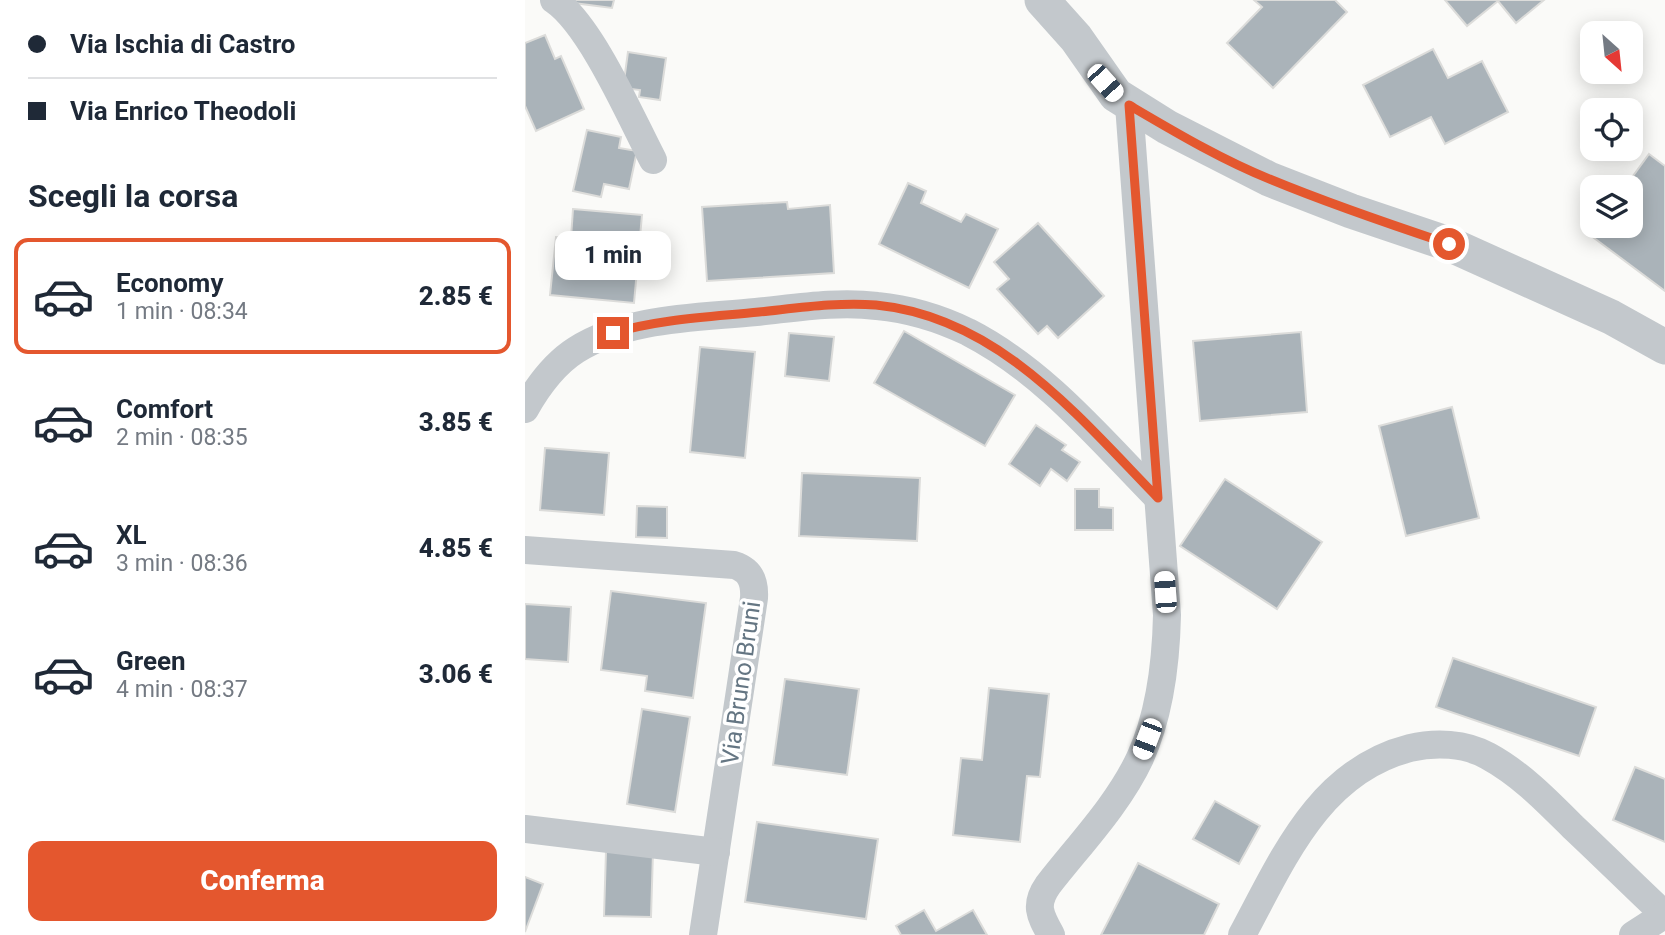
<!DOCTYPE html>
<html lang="it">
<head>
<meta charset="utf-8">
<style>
	:root { --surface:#fff; --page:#f6f6f7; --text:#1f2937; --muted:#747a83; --line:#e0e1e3; --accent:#e4572e }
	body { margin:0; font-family:Roboto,sans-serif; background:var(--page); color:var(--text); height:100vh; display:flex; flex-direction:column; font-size:26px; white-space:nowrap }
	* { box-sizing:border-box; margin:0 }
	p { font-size:23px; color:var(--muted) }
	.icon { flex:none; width:38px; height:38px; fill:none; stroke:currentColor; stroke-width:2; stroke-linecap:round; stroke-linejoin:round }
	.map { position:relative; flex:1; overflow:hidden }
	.side { display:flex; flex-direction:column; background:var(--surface); width:525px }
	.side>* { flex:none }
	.hud { display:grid; align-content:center; height:154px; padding:0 28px; background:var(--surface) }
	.needle { width:46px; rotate:153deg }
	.buttons { position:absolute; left:1055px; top:21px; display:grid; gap:14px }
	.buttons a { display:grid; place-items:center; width:63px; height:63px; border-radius:14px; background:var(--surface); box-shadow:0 4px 18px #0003; font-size:35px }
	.end { position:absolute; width:32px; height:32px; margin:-16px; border:9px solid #e4572e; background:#fff; box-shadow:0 0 0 4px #fff }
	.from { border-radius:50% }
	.bubble { position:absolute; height:49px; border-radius:14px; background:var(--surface); box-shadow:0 4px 18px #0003; font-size:23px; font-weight:800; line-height:49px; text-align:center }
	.car { position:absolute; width:21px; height:42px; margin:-21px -10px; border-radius:9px; box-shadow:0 0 5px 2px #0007; background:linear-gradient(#fff 24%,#345 0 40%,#fff 0 76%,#345 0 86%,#fff 0) }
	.hud b { display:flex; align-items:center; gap:24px; height:66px; font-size:26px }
	.hud b+b { border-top:2px solid var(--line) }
	.hud i { width:18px; height:18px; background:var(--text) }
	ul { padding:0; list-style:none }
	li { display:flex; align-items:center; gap:21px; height:116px; margin:0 14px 10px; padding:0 14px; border:4px solid transparent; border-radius:14px }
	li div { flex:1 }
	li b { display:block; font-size:26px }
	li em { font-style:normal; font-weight:800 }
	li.current { border-color:var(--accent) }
	li>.icon { width:63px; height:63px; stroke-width:1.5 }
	h2 { padding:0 28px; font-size:32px; line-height:84px }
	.button { display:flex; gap:14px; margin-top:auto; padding:14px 28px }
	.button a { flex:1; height:80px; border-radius:14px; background:var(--accent); color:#fff; font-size:28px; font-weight:800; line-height:80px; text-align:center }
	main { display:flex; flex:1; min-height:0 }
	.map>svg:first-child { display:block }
	.building { fill:#aab3b9; stroke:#dcdcda; stroke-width:2 }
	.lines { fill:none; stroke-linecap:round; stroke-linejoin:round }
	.minor { stroke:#c3c8cc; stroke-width:28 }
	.tertiary { stroke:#c3c8cc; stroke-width:35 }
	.route { stroke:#e4572e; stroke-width:9 }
	.labels { text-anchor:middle; stroke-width:7; stroke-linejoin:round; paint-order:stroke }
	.street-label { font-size:24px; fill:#657683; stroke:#fff }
</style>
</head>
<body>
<main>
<section class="side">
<div class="hud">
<b><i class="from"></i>Via Ischia di Castro</b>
<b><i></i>Via Enrico Theodoli</b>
</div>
<h2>Scegli la corsa</h2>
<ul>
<li class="current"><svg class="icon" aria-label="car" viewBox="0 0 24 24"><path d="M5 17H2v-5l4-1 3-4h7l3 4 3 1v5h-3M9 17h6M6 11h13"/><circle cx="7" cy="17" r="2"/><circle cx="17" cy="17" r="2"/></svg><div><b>Economy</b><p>1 min · 08:34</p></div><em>2.85 €</em></li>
<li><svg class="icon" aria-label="car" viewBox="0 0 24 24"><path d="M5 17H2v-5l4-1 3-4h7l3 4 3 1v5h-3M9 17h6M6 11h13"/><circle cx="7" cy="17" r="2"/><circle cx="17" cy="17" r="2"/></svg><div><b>Comfort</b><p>2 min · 08:35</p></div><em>3.85 €</em></li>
<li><svg class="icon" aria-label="car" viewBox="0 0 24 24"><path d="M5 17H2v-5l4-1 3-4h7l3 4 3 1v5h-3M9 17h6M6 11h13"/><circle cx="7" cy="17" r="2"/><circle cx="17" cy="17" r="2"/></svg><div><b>XL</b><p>3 min · 08:36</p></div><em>4.85 €</em></li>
<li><svg class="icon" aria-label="car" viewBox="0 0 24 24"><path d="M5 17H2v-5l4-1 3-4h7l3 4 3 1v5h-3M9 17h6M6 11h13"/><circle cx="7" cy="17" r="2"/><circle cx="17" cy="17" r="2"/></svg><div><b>Green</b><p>4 min · 08:37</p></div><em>3.06 €</em></li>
</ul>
<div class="button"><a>Conferma</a></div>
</section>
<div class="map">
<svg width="1140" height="935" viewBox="0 0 1140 935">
	<rect width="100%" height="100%" fill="#fafaf8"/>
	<g class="building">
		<path d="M 49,0 L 89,0 L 87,8 L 49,3 Z"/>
		<path d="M 729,0 L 810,0 L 822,12 L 748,88 L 702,43 L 737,7 Z"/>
		<path d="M 920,0 L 1019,0 L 991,23 L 973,1 L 942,26 Z"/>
		<path d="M 20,35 L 30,59 L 36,56 L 59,109 L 11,131 L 0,106 L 0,43 Z"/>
		<path d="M 908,49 L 923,78 L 957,61 L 983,112 L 920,144 L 906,117 L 865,137 L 838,85 Z"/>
		<path d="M 103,52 L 141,58 L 135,100 L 114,97 L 115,90 L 98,88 Z"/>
		<path d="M 62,130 L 96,137 L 94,148 L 112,151 L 104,189 L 79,184 L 76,197 L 48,191 Z"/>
		<path d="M 1124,154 L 1140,166 L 1140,291 L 1065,235 L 1071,226 L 1106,226 L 1106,187 L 1100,187 Z"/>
		<path d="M 383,183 L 401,191 L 396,203 L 436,222 L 441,214 L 473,229 L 444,288 L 354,244 Z"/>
		<path d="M 262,202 L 263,209 L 305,205 L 309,273 L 182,281 L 177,207 Z"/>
		<path d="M 48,209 L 117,215 L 109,303 L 25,295 L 31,237 L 46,238 Z"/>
		<path d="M 513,223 L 579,296 L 533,338 L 522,326 L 513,334 L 472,289 L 484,279 L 469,262 Z"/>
		<path d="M 379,331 L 490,395 L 460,446 L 349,383 Z"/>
		<path d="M 776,332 L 782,412 L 675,421 L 668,341 Z"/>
		<path d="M 264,333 L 309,337 L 304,381 L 260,376 Z"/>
		<path d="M 175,347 L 230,352 L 220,458 L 165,452 Z"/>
		<path d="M 927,407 L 954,518 L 881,536 L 854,426 Z"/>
		<path d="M 511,425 L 541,445 L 537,450 L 555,462 L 542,481 L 526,469 L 515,486 L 484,464 Z"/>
		<path d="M 20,448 L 84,453 L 79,515 L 15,510 Z"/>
		<path d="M 277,473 L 395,478 L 392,541 L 274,536 Z"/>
		<path d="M 700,479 L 797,542 L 752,609 L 655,546 Z"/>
		<path d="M 550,489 L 574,489 L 574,507 L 588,508 L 588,530 L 550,530 Z"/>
		<path d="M 112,506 L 142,507 L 142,538 L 111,537 Z"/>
		<path d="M 86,591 L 181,603 L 168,698 L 120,691 L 122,676 L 76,670 Z"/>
		<path d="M 0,604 L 46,607 L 43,662 L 0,659 Z"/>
		<path d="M 928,658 L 1071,707 L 1054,756 L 911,707 Z"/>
		<path d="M 260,679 L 334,689 L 322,775 L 248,765 Z"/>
		<path d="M 464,688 L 524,694 L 515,777 L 502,776 L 495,842 L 428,835 L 436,758 L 457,760 Z"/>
		<path d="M 117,709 L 165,717 L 150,812 L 102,804 Z"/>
		<path d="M 1110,767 L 1140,779 L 1140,842 L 1088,820 Z"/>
		<path d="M 690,801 L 735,826 L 714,864 L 668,839 Z"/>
		<path d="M 232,822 L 353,839 L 341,919 L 220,902 Z"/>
		<path d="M 81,851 L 128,852 L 126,917 L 79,916 Z"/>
		<path d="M 613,863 L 694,904 L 679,935 L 576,935 Z"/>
		<path d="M 0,877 L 18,884 L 0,932 Z"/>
		<path d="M 399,910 L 411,931 L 448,910 L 462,935 L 376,935 L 371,926 Z"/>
	</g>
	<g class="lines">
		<g class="minor">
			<path d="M 29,0 C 66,25 106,118 128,160"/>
			<path d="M 0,409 C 13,386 29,364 51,350 C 103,317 172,318 231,312 C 271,308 312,301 352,306 C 384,309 414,318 443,332 C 519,371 574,438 633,498"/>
			<path d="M 0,550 L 209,565 C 225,570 230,581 229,598 L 178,935"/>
			<path d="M 0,829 L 191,852"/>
			<path d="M 526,935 C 515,915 509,905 523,885 C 554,845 593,805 615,758 C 635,714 641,663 642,615 L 604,105"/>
			<path d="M 717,935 C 758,859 794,771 885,748 C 910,742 940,743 963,756 C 996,774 1022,801 1048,827 C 1079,856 1109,886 1140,915"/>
			<path d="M 1108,935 L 1139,915"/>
		</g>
		<path class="tertiary" d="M 517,0 L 551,38 L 591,95 L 642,127 L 744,179 L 826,211 L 924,244 L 1086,317 L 1140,347"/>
	</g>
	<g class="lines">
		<path class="route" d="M 88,333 C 135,319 185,317 234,312 C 273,308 312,302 351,305 C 473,317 553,416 633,498 L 604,105 C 650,132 697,160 747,180 C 805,204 864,224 924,244"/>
	</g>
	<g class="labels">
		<g class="street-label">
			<text transform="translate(216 683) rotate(-82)" y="8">Via Bruno Bruni</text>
		</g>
	</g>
</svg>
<div class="buttons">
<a><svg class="needle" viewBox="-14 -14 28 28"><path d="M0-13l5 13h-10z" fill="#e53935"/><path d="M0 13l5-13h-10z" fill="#747a83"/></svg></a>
<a><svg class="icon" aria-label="locate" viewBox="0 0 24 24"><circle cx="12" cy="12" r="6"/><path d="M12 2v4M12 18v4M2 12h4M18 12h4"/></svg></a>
<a><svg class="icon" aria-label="layers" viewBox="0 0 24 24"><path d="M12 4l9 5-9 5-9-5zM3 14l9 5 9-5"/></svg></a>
</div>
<i class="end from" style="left:924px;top:244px"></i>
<i class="end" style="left:88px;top:333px"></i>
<div class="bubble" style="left:30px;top:231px;width:116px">1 min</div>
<i class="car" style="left:580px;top:83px;rotate:138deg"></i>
<i class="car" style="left:640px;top:592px;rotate:356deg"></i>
<i class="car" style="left:622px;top:739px;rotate:201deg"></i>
</div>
</main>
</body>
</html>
